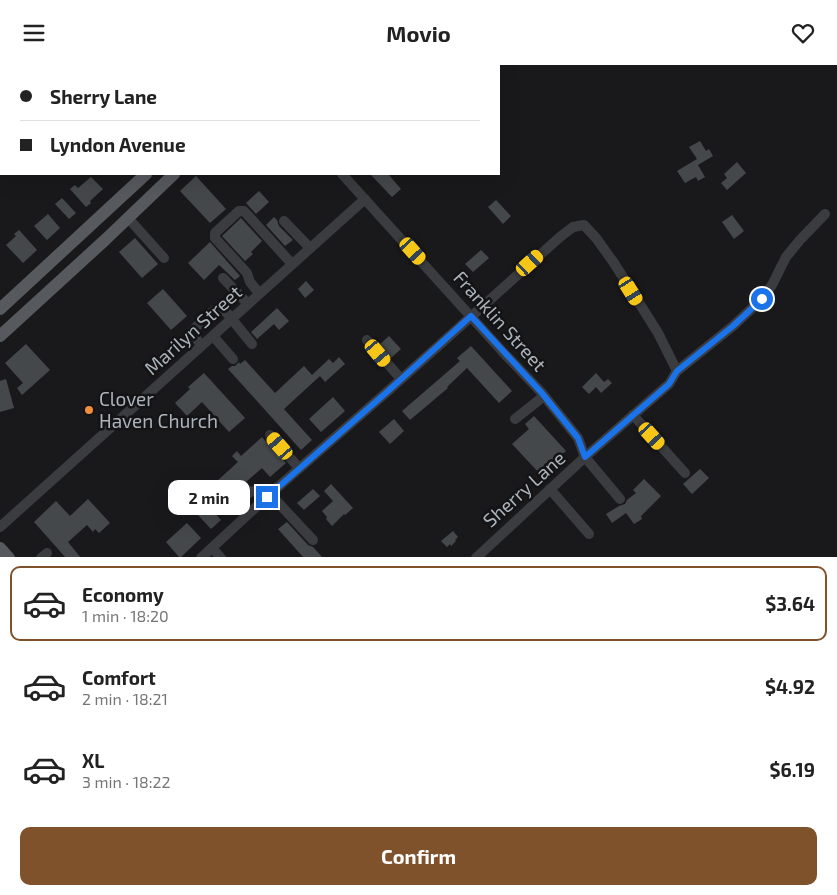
<!DOCTYPE html>
<html lang="en">
<head>
<meta charset="utf-8">
<style>
	:root { --surface:#fff; --page:#f6f6f6; --text:#222; --muted:#767676; --line:#e0e0e0; --accent:#80522c }
	body { margin:0; font-family:"Exo 2",sans-serif; background:var(--page); color:var(--text); height:100vh; display:flex; flex-direction:column; font-size:19px; white-space:nowrap }
	* { box-sizing:border-box; margin:0 }
	p { font-size:16px; color:var(--muted) }
	.icon { flex:none; width:28px; height:28px; fill:none; stroke:currentColor; stroke-width:2; stroke-linecap:round; stroke-linejoin:round }
	.map { position:relative; height:492px; overflow:hidden }
	.side { display:flex; flex-direction:column; background:var(--surface); flex:1 }
	.side>* { flex:none }
	.guide { position:absolute; left:0px; top:0px; width:500px; height:110px; box-shadow:0 5px 20px #0002; display:grid; align-content:center; height:110px; padding:0 20px; background:var(--surface) }
	.end { position:absolute; width:22px; height:22px; margin:-11px; border:6px solid #1a73e8; background:#fff; box-shadow:0 0 0 2px #fff }
	.from { border-radius:50% }
	.bubble { position:absolute; height:35px; border-radius:10px; background:var(--surface); box-shadow:0 5px 20px #0002; font-size:16px; font-weight:700; line-height:35px; text-align:center }
	.car { position:absolute; width:15px; height:30px; margin:-15px -8px; border-radius:6px; box-shadow:0 0 4px 1px #0007; background:linear-gradient(#f5c518 24%,#345 0 40%,#f5c518 0 76%,#345 0 86%,#f5c518 0) }
	.guide b { display:flex; align-items:center; gap:18px; height:48px; font-size:19px }
	.guide b+b { border-top:1px solid var(--line) }
	.guide i { width:12px; height:12px; background:var(--text) }
	ul { padding:9px 0 0; list-style:none }
	li { display:flex; align-items:center; gap:15px; height:75px; margin:0 10px 8px; padding:0 10px; border:2px solid transparent; border-radius:10px }
	li div { flex:1 }
	li b { display:block; font-size:19px }
	li em { font-style:normal; font-weight:700 }
	li.on { border-color:var(--accent) }
	li>.icon { width:45px; height:45px; stroke-width:1.5 }
	.primary-button { display:flex; gap:10px; margin-top:auto; padding:10px 20px }
	.primary-button a { flex:1; height:58px; border-radius:10px; background:var(--accent); color:#fff; font-size:20px; font-weight:700; line-height:58px; text-align:center }
	header { display:flex; justify-content:space-between; align-items:center; height:65px; padding:0 20px; background:var(--surface); font-size:22px; font-weight:700 }
	.map>svg:first-child { display:block }
	.building { fill:#45484b }
	.lines { fill:none; stroke-linecap:round; stroke-linejoin:round }
	.minor { stroke:#3a3c40; stroke-width:10 }
	.major { stroke:#565a5f; stroke-width:12 }
	.route { stroke:#1a73e8; stroke-width:6 }
	.poi-dot { fill:#f48d39; stroke:#141416; stroke-width:2 }
	.labels { text-anchor:middle; stroke-width:5; stroke-linejoin:round; paint-order:stroke }
	.street-label { font-size:19px; fill:#abb3bb; stroke:#141416 }
	.poi-label { font-size:19px; fill:#abb3bb; stroke:#141416; text-anchor:start }
</style>
</head>
<body>
<header><svg class="icon" aria-label="menu" viewBox="0 0 24 24"><path d="M4 6h16M4 12h16M4 18h16"/></svg>Movio<svg class="icon" aria-label="heart" viewBox="0 0 24 24"><path d="M12 20l-8-8c-3-5 5-10 8-4 3-6 11-1 8 4z"/></svg></header>
<div class="map">
<svg width="837" height="493" viewBox="0 0 837 493">
	<rect width="100%" height="100%" fill="#19191b"/>
	<g class="building">
		<path d="M 700,76 L 706,86 L 709,84 L 713,91 L 698,100 L 705,112 L 698,116 L 696,112 L 685,118 L 677,106 L 697,94 L 689,82 Z"/>
		<path d="M 737,97 L 746,108 L 727,125 L 721,118 L 727,113 L 724,109 Z"/>
		<path d="M 370,109 L 388,109 L 401,124 L 392,132 Z"/>
		<path d="M 196,111 L 226,144 L 210,158 L 180,126 Z"/>
		<path d="M 91,112 L 103,124 L 90,136 L 91,138 L 86,142 L 70,124 L 75,120 L 78,123 Z"/>
		<path d="M 259,126 L 269,137 L 256,149 L 246,138 Z"/>
		<path d="M 62,133 L 76,148 L 69,154 L 55,139 Z"/>
		<path d="M 496,135 L 511,151 L 503,159 L 488,142 Z"/>
		<path d="M 48,149 L 60,163 L 47,175 L 34,161 Z"/>
		<path d="M 732,150 L 744,166 L 734,174 L 722,157 Z"/>
		<path d="M 274,152 L 277,155 L 279,161 L 293,175 L 285,181 L 266,160 Z"/>
		<path d="M 241,153 L 262,176 L 251,187 L 253,189 L 245,196 L 222,171 Z"/>
		<path d="M 19,165 L 37,185 L 23,198 L 6,180 L 16,171 L 14,169 Z"/>
		<path d="M 135,173 L 158,199 L 142,213 L 119,187 Z"/>
		<path d="M 210,177 L 240,211 L 235,215 L 219,200 L 204,215 L 188,198 Z"/>
		<path d="M 481,185 L 489,193 L 473,207 L 465,199 Z"/>
		<path d="M 306,216 L 314,225 L 305,233 L 298,224 Z"/>
		<path d="M 163,224 L 187,251 L 171,265 L 147,238 Z"/>
		<path d="M 277,243 L 289,256 L 279,265 L 274,259 L 257,274 L 251,267 Z"/>
		<path d="M 389,271 L 401,284 L 391,293 L 380,279 Z"/>
		<path d="M 26,279 L 50,305 L 22,330 L 17,323 L 23,318 L 5,298 Z"/>
		<path d="M 471,281 L 512,326 L 499,338 L 467,303 L 447,322 L 448,323 L 410,355 L 402,346 L 460,296 L 457,293 Z"/>
		<path d="M 339,292 L 345,299 L 325,317 L 320,311 L 284,344 L 312,375 L 301,385 L 228,304 L 232,301 L 235,301 L 239,297 L 240,299 L 245,295 L 275,328 L 304,301 L 312,310 L 329,294 L 333,298 Z"/>
		<path d="M 204,308 L 245,353 L 229,367 L 202,337 L 187,351 L 175,338 L 190,324 L 188,322 Z"/>
		<path d="M 596,308 L 604,317 L 608,314 L 612,318 L 601,328 L 596,322 L 589,329 L 582,322 Z"/>
		<path d="M 6,314 L 14,343 L 0,347 L 0,316 Z"/>
		<path d="M 333,332 L 345,346 L 321,367 L 309,354 Z"/>
		<path d="M 534,351 L 566,386 L 540,409 L 512,379 L 529,364 L 525,359 Z"/>
		<path d="M 394,354 L 404,366 L 390,379 L 379,367 Z"/>
		<path d="M 262,372 L 286,398 L 270,412 L 262,403 L 230,431 L 217,416 L 238,397 L 232,391 L 237,386 L 241,391 Z"/>
		<path d="M 700,404 L 709,413 L 692,429 L 683,419 Z"/>
		<path d="M 644,414 L 661,431 L 641,451 L 642,454 L 634,459 L 626,448 L 612,458 L 606,449 L 619,441 L 625,439 L 627,435 L 636,428 L 633,425 Z"/>
		<path d="M 331,419 L 353,443 L 345,450 L 344,449 L 332,461 L 326,454 L 327,452 L 322,446 L 333,436 L 324,426 Z"/>
		<path d="M 313,424 L 320,431 L 304,445 L 297,438 Z"/>
		<path d="M 88,434 L 110,458 L 99,468 L 95,464 L 93,467 L 87,460 L 68,477 L 81,493 L 66,493 L 34,457 L 56,436 L 70,451 Z"/>
		<path d="M 207,439 L 221,455 L 211,464 L 197,449 Z"/>
		<path d="M 287,457 L 308,480 L 313,482 L 323,493 L 304,493 L 278,464 Z"/>
		<path d="M 187,458 L 201,473 L 180,493 L 166,477 Z"/>
		<path d="M 453,466 L 458,472 L 455,475 L 456,476 L 451,481 L 450,479 L 447,482 L 441,476 Z"/>
	</g>
	<g class="lines">
		<g class="minor">
			<path d="M 242,0 L 243,1"/>
			<path d="M 314,0 L 315,1"/>
			<path d="M 14,1 L 15,0"/>
			<path d="M 0,14 L 1,13"/>
			<path d="M 342,109 L 502,286 L 541,327 L 578,373 L 585,392 L 620,434"/>
			<path d="M 128,153 L 164,193"/>
			<path d="M 284,156 L 310,183"/>
			<path d="M 223,213 L 248,239"/>
			<path d="M 259,228 L 250,217 L 247,208 L 215,173 L 215,168 L 239,146 L 244,146 L 292,199"/>
			<path d="M 213,271 L 233,294"/>
			<path d="M 367,275 L 401,314"/>
			<path d="M 201,281 L 192,266 L 208,250 L 217,244 L 226,247 L 252,279"/>
			<path d="M 633,350 L 685,408"/>
			<path d="M 515,354 L 544,331"/>
			<path d="M 270,370 L 299,403"/>
			<path d="M 550,424 L 589,469"/>
			<path d="M 270,429 L 313,475"/>
			<path d="M 231,440 L 250,427 L 259,425 L 267,432"/>
			<path d="M 0,462 L 365,134"/>
			<path d="M 212,483 L 221,493"/>
			<path d="M 41,493 L 47,488"/>
			<path d="M 201,493 L 270,429 L 388,326 L 560,172 L 573,162 L 584,160 L 596,173 L 614,198 L 658,268 L 677,306"/>
			<path d="M 476,493 L 585,392 L 669,319 L 677,306 L 733,261 L 762,234 L 772,220 L 786,192 L 800,175 L 825,149"/>
		</g>
		<g class="major">
			<path d="M 260,1 L 261,0"/>
			<path d="M 287,1 L 288,0"/>
			<path d="M 0,244 L 146,109"/>
			<path d="M 0,271 L 105,175 L 174,109"/>
			<path d="M 0,483 L 9,493"/>
		</g>
	</g>
	<g class="lines">
		<path class="route" d="M 267,432 L 388,326 L 471,251 L 541,327 L 578,373 L 585,392 L 669,319 L 677,306 L 733,261 L 762,234"/>
	</g>
	<circle class="poi-dot" cx="89" cy="345" r="5"/>
	<g class="labels">
		<g class="street-label">
			<text transform="translate(500 256) rotate(48)" y="7">Franklin Street</text>
			<text transform="translate(193 265) rotate(-42)" y="7">Marilyn Street</text>
			<text transform="translate(524 424) rotate(-42)" y="7">Sherry Lane</text>
		</g>
		<g class="poi-label">
			<text x="99" y="341">Clover<tspan x="99" dy="22">Haven Church</tspan></text>
		</g>
	</g>
</svg>
<i class="end from" style="left:762px;top:234px"></i>
<i class="end" style="left:267px;top:432px"></i>
<div class="bubble" style="left:168px;top:415px;width:82px">2 min</div>
<i class="car" style="left:413px;top:186px;rotate:138deg"></i>
<i class="car" style="left:530px;top:198px;rotate:48deg"></i>
<i class="car" style="left:631px;top:226px;rotate:148deg"></i>
<i class="car" style="left:378px;top:288px;rotate:140deg"></i>
<i class="car" style="left:652px;top:371px;rotate:138deg"></i>
<i class="car" style="left:280px;top:381px;rotate:319deg"></i>
<div class="guide">
<b><i class="from"></i>Sherry Lane</b>
<b><i></i>Lyndon Avenue</b>
</div>
</div>
<section class="side">
<ul>
<li class="on"><svg class="icon" aria-label="car" viewBox="0 0 24 24"><path d="M5 17H2v-5l4-1 3-4h7l3 4 3 1v5h-3M9 17h6M6 11h13"/><circle cx="7" cy="17" r="2"/><circle cx="17" cy="17" r="2"/></svg><div><b>Economy</b><p>1 min · 18:20</p></div><em>$3.64</em></li>
<li><svg class="icon" aria-label="car" viewBox="0 0 24 24"><path d="M5 17H2v-5l4-1 3-4h7l3 4 3 1v5h-3M9 17h6M6 11h13"/><circle cx="7" cy="17" r="2"/><circle cx="17" cy="17" r="2"/></svg><div><b>Comfort</b><p>2 min · 18:21</p></div><em>$4.92</em></li>
<li><svg class="icon" aria-label="car" viewBox="0 0 24 24"><path d="M5 17H2v-5l4-1 3-4h7l3 4 3 1v5h-3M9 17h6M6 11h13"/><circle cx="7" cy="17" r="2"/><circle cx="17" cy="17" r="2"/></svg><div><b>XL</b><p>3 min · 18:22</p></div><em>$6.19</em></li>
</ul>
<div class="primary-button"><a>Confirm</a></div>
</section>
</body>
</html>
